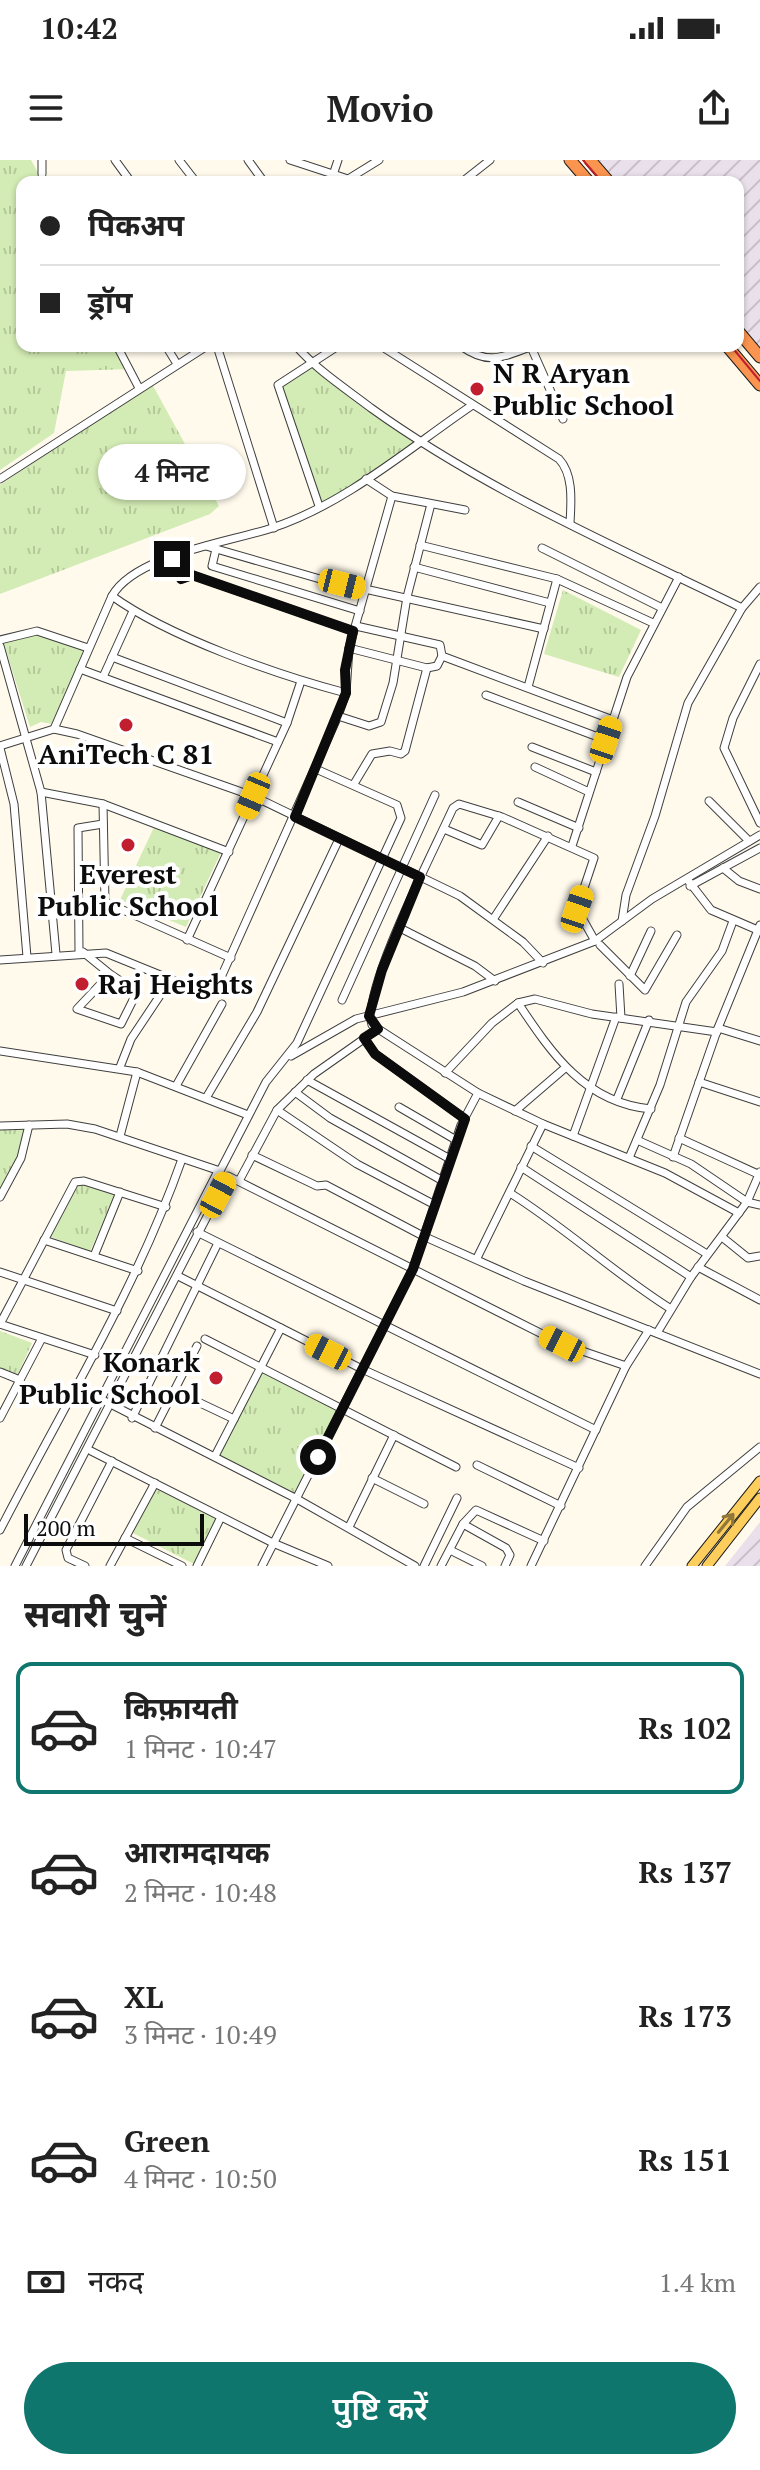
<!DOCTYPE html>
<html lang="hi">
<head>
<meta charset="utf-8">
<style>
	:root { --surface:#fff; --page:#f6f6f6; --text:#222; --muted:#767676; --line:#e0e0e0; --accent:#0f766e }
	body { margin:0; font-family:"PT Serif","Noto Sans Devanagari",serif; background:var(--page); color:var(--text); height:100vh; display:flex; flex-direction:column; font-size:30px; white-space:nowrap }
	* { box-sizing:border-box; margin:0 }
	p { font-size:26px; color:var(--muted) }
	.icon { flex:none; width:44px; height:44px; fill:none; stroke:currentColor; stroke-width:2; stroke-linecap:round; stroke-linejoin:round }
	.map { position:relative; height:1406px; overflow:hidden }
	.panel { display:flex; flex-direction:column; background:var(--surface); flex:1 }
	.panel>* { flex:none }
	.top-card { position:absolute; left:16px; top:16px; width:728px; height:176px; border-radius:16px; box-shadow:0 2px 6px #0004; display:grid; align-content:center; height:176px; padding:0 24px; background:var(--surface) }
	.scale { position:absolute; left:24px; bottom:20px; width:180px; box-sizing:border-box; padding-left:8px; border:4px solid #0c0c0c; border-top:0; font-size:22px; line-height:28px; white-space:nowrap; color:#0c0c0c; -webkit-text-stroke:6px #fff; paint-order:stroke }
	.end { position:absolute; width:36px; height:36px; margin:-18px; border:10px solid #0c0c0c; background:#fff; box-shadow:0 0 0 4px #fff }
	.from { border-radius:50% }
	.bubble { position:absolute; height:56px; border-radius:28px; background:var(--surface); box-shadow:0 2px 6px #0004; font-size:26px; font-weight:600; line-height:56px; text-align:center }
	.car { position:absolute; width:24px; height:48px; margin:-24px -12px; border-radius:10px; box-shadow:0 0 6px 2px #0007; background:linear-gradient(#f5c518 24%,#345 0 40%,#f5c518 0 76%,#345 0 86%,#f5c518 0) }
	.top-card b { display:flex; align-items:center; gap:28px; height:76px; font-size:30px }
	.top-card b+b { border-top:2px solid var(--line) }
	.top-card i { width:20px; height:20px; background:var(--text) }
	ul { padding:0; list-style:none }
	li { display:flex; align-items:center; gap:24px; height:132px; margin:0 16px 12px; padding:0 8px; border:4px solid transparent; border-radius:16px }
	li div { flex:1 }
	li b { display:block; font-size:30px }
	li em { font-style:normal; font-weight:600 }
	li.active { border-color:var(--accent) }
	li>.icon { width:72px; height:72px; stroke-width:1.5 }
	h2 { padding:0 24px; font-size:36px; line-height:96px }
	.pay { display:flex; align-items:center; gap:20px; height:88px; padding:0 24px; font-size:30px }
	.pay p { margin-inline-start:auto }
	.action { display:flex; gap:16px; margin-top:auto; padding:16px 24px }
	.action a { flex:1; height:92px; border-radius:48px; background:var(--accent); color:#fff; font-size:32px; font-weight:600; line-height:92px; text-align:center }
	.status { display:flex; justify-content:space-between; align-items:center; height:56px; padding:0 40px; background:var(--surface); direction:ltr }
	.status svg { height:22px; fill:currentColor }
	header { display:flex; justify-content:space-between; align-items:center; height:104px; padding:0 24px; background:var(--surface); font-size:36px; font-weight:600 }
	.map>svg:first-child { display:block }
	.industrial { fill:url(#industrial-furrows) }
	.park { fill:url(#park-tufts) }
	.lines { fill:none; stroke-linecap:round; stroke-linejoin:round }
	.minor-casing { stroke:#3f3f3f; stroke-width:9 }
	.major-casing { stroke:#1d1d1d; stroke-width:11 }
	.highway-casing { stroke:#1d1d1d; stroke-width:13 }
	.minor { stroke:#fff; stroke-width:7 }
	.major { stroke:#fece5d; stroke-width:9 }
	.highway { stroke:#fa944f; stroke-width:11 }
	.rail { stroke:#c11f2f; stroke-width:2 }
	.oneway { stroke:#917739 }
	.route { stroke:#0c0c0c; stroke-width:10 }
	.poi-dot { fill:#c11f2f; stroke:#fff; stroke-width:3 }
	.labels { text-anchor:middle; stroke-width:8; stroke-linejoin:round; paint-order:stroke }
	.poi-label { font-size:28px; font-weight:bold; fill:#0c0c0c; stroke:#fff; text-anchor:start }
</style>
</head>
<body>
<div class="status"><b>10:42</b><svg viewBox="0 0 49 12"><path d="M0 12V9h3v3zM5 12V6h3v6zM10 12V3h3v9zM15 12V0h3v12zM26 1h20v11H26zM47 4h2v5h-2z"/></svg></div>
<header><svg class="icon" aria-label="menu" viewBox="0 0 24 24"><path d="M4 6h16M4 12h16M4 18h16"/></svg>Movio<svg class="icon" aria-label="share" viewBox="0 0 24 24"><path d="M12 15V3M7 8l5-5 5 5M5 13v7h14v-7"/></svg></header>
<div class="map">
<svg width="760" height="1406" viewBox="0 0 760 1406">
	<defs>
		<pattern id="industrial-furrows" width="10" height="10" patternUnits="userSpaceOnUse" patternTransform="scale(2)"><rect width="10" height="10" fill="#eae0ec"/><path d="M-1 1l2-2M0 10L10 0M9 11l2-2" fill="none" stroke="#c8bfc9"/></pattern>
		<pattern id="park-tufts" width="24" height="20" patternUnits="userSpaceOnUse" patternTransform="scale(2)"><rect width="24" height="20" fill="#d3ebb4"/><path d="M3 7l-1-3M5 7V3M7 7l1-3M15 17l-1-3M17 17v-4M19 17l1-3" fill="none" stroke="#b4c89a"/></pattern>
	</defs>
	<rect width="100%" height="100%" fill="#fffaec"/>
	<g class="industrial">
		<path d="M 599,0 L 760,0 L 760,189 L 738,164 L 738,22 L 618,22 Z"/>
		<path d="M 760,1362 L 760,1406 L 725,1406 Z"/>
	</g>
	<g class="park">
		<path d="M 0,0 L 31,0 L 43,22 L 22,22 L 22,186 L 122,186 L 133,209 L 66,211 L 54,273 L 0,310 Z"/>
		<path d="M 314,206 L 419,282 L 366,319 L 319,346 L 278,225 Z"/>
		<path d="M 152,224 L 219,346 L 210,354 L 0,434 L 0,325 Z"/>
		<path d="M 563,430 L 641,470 L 619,517 L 544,494 Z"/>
		<path d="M 42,469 L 86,487 L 52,564 L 41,562 L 30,567 L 3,481 Z"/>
		<path d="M 155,665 L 190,673 L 222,690 L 186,767 L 120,740 Z"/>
		<path d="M 29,965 L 27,982 L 0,1037 L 0,966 Z"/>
		<path d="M 79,1023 L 115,1033 L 90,1092 L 51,1077 Z"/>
		<path d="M 0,1171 L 32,1183 L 18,1214 L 0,1208 Z"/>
		<path d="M 261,1207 L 343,1249 L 297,1339 L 215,1296 Z"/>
		<path d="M 156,1329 L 216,1359 L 194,1404 L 133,1373 Z"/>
	</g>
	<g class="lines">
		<defs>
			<g id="minor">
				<path d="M 42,0 L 42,14"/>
				<path d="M 115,0 L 131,22"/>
				<path d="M 179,0 L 196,22"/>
				<path d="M 248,0 L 264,22"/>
				<path d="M 290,0 L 348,19"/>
				<path d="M 333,15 L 338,0"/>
				<path d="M 345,21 L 379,0"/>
				<path d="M 462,22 L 490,0"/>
				<path d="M 117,186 L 139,228"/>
				<path d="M 166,186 L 177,204"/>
				<path d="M 217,186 L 274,368"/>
				<path d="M 296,186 C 318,211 345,228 371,248 C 485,330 617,387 742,448 L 688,543 L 655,656 L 626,735 L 622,761"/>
				<path d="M 381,186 L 559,299 C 574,315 571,343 570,363"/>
				<path d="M 461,186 C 489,206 502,197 533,186"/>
				<path d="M 531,187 L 563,259"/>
				<path d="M 0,319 L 207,186"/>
				<path d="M 366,319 L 392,336 L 465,350"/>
				<path d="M 319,346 L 278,225 L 338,186"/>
				<path d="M 420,385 L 557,419"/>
				<path d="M 206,386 L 320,419 L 544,469"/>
				<path d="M 542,388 L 662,448"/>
				<path d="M 216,389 L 212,406 L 360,451"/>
				<path d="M 172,399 L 181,419 L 192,415 L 353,471"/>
				<path d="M 414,407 L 550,443"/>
				<path d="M 112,436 C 169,477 277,515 346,533"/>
				<path d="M 742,448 L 760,427"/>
				<path d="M 356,466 L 440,485 L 442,496 L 613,560"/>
				<path d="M 0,480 L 37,471 L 88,488"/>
				<path d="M 0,486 L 41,632 L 56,794"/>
				<path d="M 349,488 L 427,508 L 437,506 L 442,496"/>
				<path d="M 112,497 L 287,563"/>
				<path d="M 760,504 L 733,558 L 724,588 L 760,663"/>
				<path d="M 80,509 L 278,582"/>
				<path d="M 103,517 L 133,451"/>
				<path d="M 528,527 L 557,419 L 653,463"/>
				<path d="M 486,535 L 606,580"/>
				<path d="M 338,556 L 369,566 L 381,562 L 393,523 L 407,437 L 431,344"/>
				<path d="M 54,569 L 112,436 C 135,395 230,382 272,368 C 345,344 408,289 471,246"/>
				<path d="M 0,586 L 54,569 L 77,574 L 253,636 L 460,736 L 523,782 L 543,803"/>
				<path d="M 532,587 L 596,612"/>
				<path d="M 0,588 L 14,644 L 27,797"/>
				<path d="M 535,607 L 589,632"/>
				<path d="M 354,624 L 372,594 L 390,591 L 401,594 L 405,591 L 427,508"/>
				<path d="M 41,632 L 103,644 L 229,692"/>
				<path d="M 709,641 L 749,681"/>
				<path d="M 518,642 L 579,668"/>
				<path d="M 103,644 L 105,742 L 231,798"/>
				<path d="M 444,669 L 482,685 L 499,656"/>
				<path d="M 572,686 L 627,517 L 679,417"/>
				<path d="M 723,708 L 739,721 L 760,729"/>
				<path d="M 687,719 L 711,750 L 760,771"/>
				<path d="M 690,726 L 760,688"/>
				<path d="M 494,758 L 548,676"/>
				<path d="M 400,768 L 475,806 L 495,821"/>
				<path d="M 187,780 L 287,563 L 301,521"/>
				<path d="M 595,781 L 577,749 L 594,698 L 502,657 L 459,644 L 453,648 C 436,686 360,833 372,865 L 478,933 L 543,964 L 665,1013 L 739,1053"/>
				<path d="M 600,785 L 645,830 L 677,775"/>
				<path d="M 79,792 L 78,668 L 103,664"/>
				<path d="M 83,792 L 110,814 L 77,849 L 121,864 L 137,832 L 110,814"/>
				<path d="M 0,800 L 106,793 L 207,834 L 214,833 L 338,556 L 346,533 L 349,488 L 392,336"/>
				<path d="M 630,816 L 651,771"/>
				<path d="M 619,824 L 621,858"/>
				<path d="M 342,840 L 435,635"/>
				<path d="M 518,843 C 552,894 585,943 651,949"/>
				<path d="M 718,868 L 760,881"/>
				<path d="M 364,878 L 375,894 L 465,959"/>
				<path d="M 0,891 L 137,912 L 248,955"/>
				<path d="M 291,896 L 356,859 L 463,832 L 595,781 L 652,739 L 760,675"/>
				<path d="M 120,907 L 131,879 L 171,819"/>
				<path d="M 445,913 L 492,863 L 518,843 L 535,839 L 592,854 L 717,872"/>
				<path d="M 307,920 L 450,999"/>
				<path d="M 699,922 L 760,942"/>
				<path d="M 176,926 L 222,844"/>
				<path d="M 295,932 L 330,958 L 443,1021"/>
				<path d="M 206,938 L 257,852 L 339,679"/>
				<path d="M 617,939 L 649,860"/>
				<path d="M 399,947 L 456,980"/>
				<path d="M 277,950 L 357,1004 L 435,1045"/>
				<path d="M 515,951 L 565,908"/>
				<path d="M 0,966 L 67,964 L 95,969 L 220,1011 L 266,922 L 297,883 L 401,658 L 397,645 L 316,609"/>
				<path d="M 120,976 L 137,912"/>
				<path d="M 573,976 L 616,857"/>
				<path d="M 679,978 L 760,1015"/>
				<path d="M 637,980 L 691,1004 L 747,1042 L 760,1045"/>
				<path d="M 531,986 L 707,1094"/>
				<path d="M 252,995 L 317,1026 L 326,1025 L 423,1076 L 524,1121 L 760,1214"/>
				<path d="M 673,997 L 718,868 L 760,765"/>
				<path d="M 629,998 L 660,925 L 686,842 L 722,791 L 733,761"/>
				<path d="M 521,1007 L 691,1117"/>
				<path d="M 239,1021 L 277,950 L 314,914 L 378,869"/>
				<path d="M 510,1033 C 566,1068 615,1114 671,1149"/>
				<path d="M 0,1037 L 21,998 L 29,965"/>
				<path d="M 197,1072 L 596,1270"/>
				<path d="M 722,1077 L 748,1098 L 760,1096"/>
				<path d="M 44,1080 L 138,1111"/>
				<path d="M 94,1096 L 120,1032"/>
				<path d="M 477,1098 L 543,964"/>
				<path d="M 698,1107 L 760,1140"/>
				<path d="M 0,1112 L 117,1151"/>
				<path d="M 180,1117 L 362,1209 L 579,1308"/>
				<path d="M 0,1164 L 75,1022 L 84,1021 L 166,1047"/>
				<path d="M 0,1164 L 95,1195"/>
				<path d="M 657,1173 L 691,1117 L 747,1042 L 760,1012"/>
				<path d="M 205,1179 L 456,1307"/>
				<path d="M 0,1212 L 20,1220"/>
				<path d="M 79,1228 L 297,1339 L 415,1406"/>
				<path d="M 179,1233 L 234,1259"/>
				<path d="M 0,1258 L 42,1178"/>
				<path d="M 132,1258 L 218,1083"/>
				<path d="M 155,1268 L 197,1186"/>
				<path d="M 91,1291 L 273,1383 L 328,1406"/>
				<path d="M 215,1296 L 281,1168"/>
				<path d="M 477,1305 L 561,1346"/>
				<path d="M 372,1318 L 424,1344"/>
				<path d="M 463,1364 L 506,1388 L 510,1395 L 505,1406"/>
				<path d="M 349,1367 L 394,1275"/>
				<path d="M 0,1370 C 63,1247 136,1130 182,999"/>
				<path d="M 125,1378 L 182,1406"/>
				<path d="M 450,1390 L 482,1406"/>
				<path d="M 15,1406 L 218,1011"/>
				<path d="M 26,1406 L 228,1016 L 562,1184 L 626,1206"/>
				<path d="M 85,1406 L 68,1398 L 66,1390 L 112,1301"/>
				<path d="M 110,1406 L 155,1323"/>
				<path d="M 197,1406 L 221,1357"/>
				<path d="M 262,1406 L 413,1109 L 461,965 L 478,933"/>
				<path d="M 424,1406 L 457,1338"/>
				<path d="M 441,1406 L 463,1364 L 476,1350 L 544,1381"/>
				<path d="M 531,1406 L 626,1206 L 649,1170"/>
				<path d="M 645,1406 L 687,1347 L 760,1287"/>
			</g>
			<g id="major">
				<path d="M 692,1406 L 760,1321"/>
				<path d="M 707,1406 L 760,1338"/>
			</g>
			<g id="highway">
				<path d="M 570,0 L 589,22"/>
				<path d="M 590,0 L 609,22"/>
				<path d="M 738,171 L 760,197"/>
				<path d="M 727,186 L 760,225"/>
			</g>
		</defs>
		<use href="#minor" class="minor-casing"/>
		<use href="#major" class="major-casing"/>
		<use href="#highway" class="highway-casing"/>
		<use href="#minor" class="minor"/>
		<use href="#major" class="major"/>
		<use href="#highway" class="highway"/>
		<g class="rail">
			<path d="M 583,0 L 602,22"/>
			<path d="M 731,186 L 760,221"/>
		</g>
	</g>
	<defs><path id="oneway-shaft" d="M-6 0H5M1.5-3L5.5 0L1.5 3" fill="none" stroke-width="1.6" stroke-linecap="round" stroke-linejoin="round" transform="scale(2)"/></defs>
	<use class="oneway" href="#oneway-shaft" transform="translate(726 1363) rotate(-51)"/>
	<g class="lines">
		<path class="route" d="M 172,399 L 181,419 L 192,415 L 353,471 L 345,510 L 346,533 L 295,657 L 420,717 L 382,810 L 369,856 L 378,869 L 364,878 L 375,894 L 465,959 L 413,1109 L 318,1297"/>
	</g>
	<g class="poi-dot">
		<circle cx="477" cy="229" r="8"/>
		<circle cx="126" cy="565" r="8"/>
		<circle cx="128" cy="685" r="8"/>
		<circle cx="82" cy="824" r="8"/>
		<circle cx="216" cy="1218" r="8"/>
	</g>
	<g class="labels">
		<g class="poi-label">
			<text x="493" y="223">N R Aryan<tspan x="493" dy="32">Public School</tspan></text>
			<text x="126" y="604" text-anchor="middle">AniTech C 81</text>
			<text x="128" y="724" text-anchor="middle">Everest<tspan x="128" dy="32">Public School</tspan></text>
			<text x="98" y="834">Raj Heights</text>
			<text x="200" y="1212" text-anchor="end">Konark<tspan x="200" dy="32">Public School</tspan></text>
		</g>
	</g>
</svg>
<div class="scale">200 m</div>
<i class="end from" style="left:318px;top:1297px"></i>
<i class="end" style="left:172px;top:399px"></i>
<div class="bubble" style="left:98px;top:284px;width:148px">4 मिनट</div>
<i class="car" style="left:342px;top:424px;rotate:104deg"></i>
<i class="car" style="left:606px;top:580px;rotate:18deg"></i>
<i class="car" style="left:253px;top:636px;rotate:203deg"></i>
<i class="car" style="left:577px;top:749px;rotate:19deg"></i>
<i class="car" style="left:218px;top:1035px;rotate:28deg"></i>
<i class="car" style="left:562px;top:1184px;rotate:297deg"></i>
<i class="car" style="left:328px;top:1192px;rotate:297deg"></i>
<div class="top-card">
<b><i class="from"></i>पिकअप</b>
<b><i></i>ड्रॉप</b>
</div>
</div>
<section class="panel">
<h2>सवारी चुनें</h2>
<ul>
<li class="active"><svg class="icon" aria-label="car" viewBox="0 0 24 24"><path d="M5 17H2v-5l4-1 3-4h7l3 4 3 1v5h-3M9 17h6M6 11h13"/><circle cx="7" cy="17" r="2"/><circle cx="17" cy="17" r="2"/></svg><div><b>किफ़ायती</b><p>1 मिनट · 10:47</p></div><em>Rs 102</em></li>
<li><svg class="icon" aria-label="car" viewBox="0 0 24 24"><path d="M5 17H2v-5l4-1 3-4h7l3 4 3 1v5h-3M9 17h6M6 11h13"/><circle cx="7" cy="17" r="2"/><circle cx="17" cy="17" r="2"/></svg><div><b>आरामदायक</b><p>2 मिनट · 10:48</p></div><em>Rs 137</em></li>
<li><svg class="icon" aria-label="car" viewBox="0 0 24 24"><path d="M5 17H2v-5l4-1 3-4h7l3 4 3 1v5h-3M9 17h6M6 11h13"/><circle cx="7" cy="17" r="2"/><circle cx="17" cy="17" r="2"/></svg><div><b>XL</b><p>3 मिनट · 10:49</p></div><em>Rs 173</em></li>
<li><svg class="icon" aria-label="car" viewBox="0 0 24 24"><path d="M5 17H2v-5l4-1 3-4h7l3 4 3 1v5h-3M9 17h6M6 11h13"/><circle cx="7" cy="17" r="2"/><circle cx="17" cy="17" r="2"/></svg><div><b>Green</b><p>4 मिनट · 10:50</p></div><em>Rs 151</em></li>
</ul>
<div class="pay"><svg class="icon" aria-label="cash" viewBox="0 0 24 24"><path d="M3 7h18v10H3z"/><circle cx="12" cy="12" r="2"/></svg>नकद<p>1.4 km</p></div>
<div class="action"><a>पुष्टि करें</a></div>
</section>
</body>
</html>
